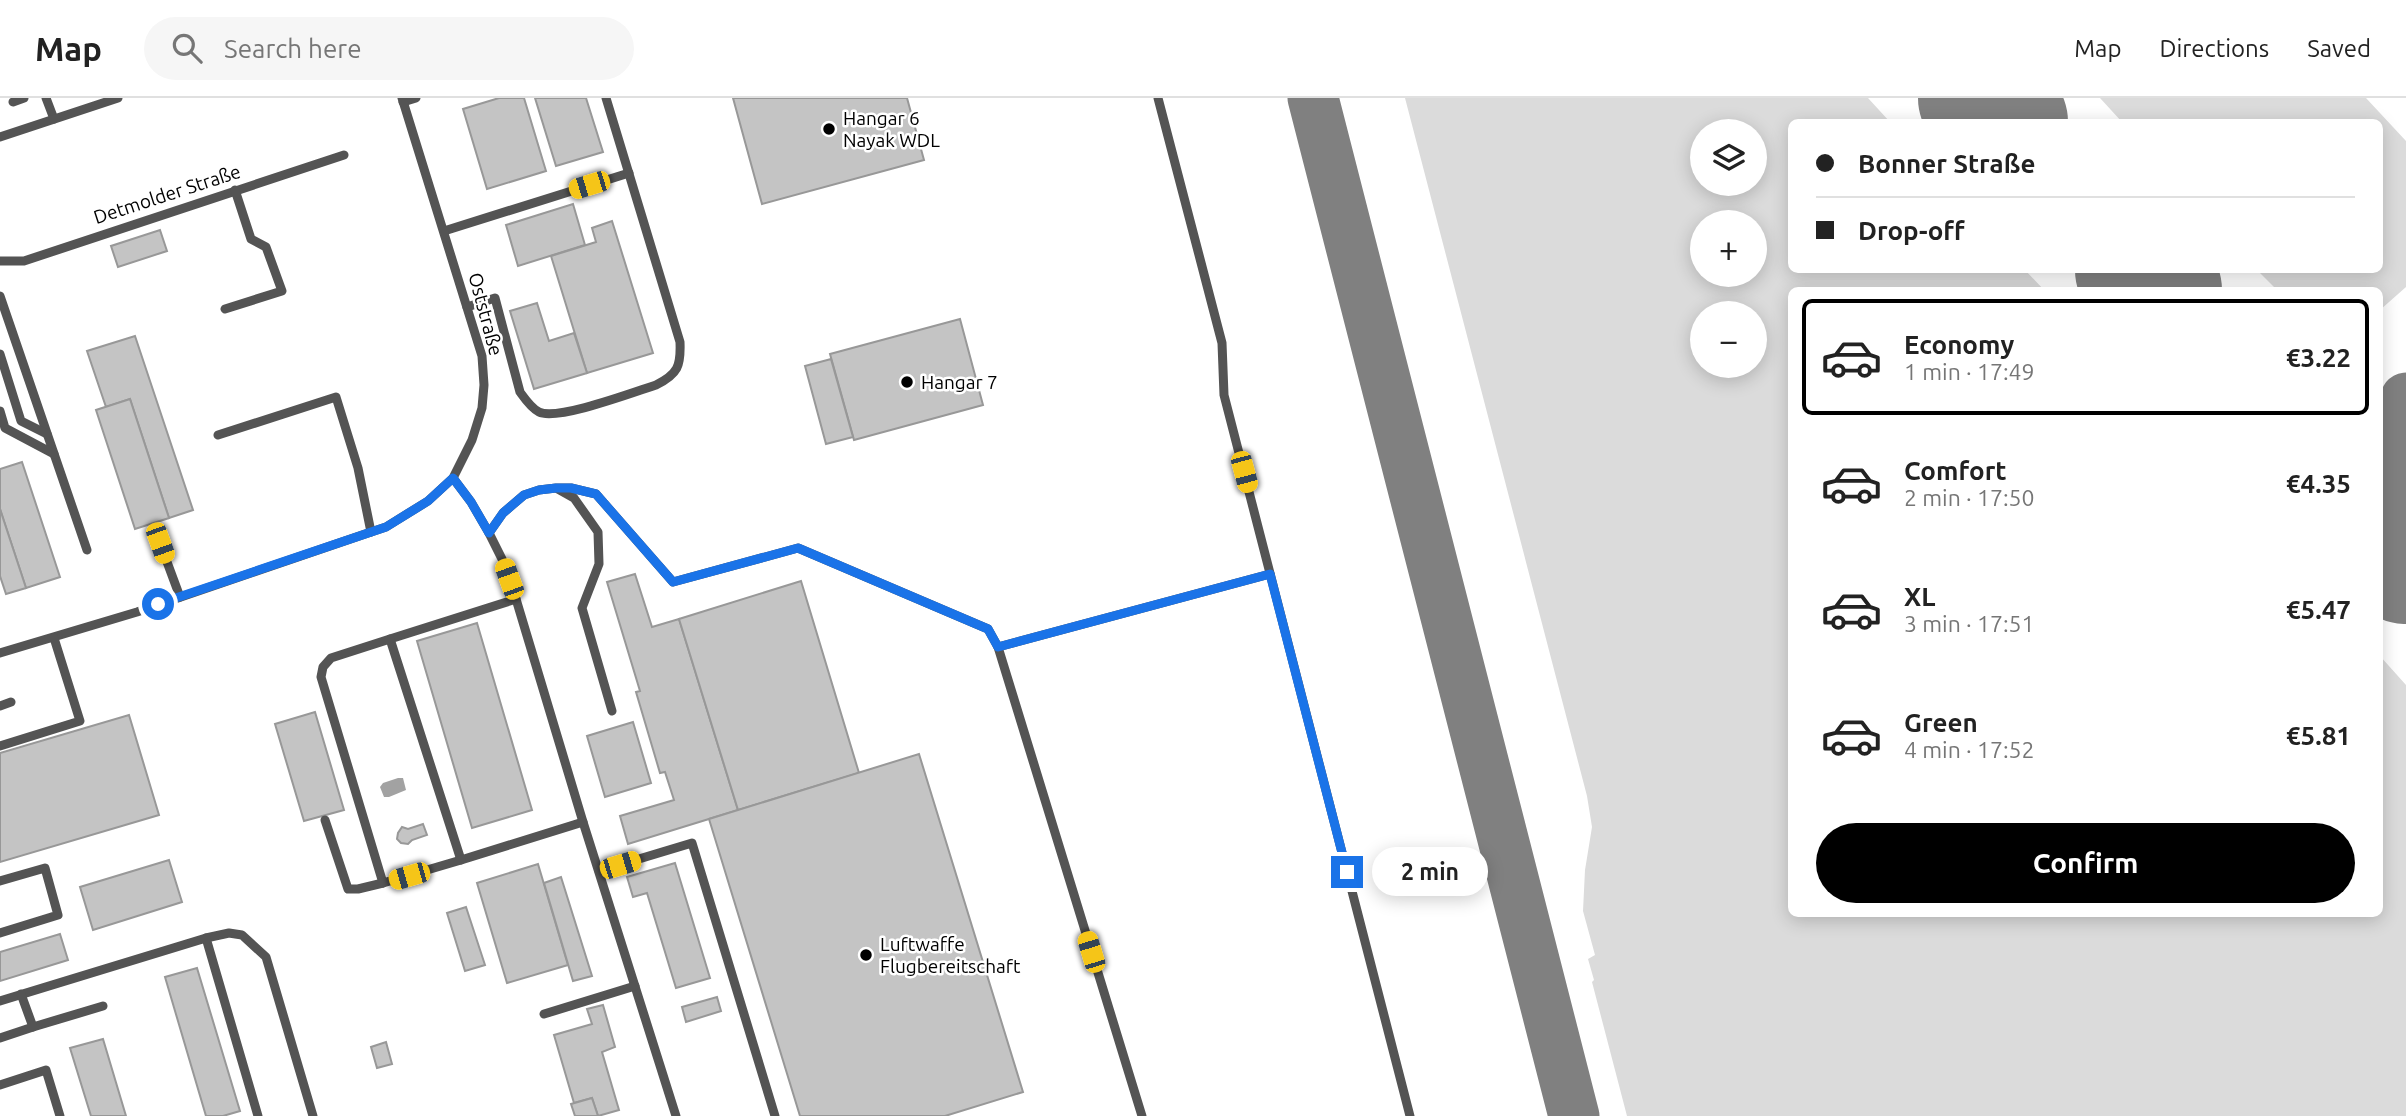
<!DOCTYPE html>
<html lang="en">
<head>
<meta charset="utf-8">
<style>
	:root { --surface:#fff; --page:#f6f6f6; --text:#222; --muted:#767676; --line:#e0e0e0; --accent:#000 }
	body { margin:0; font-family:Ubuntu,sans-serif; background:var(--page); color:var(--text); height:100vh; display:flex; flex-direction:column; font-size:26px; white-space:nowrap }
	* { box-sizing:border-box; margin:0 }
	p { font-size:23px; color:var(--muted) }
	.icon { flex:none; width:38px; height:38px; fill:none; stroke:currentColor; stroke-width:2; stroke-linecap:round; stroke-linejoin:round }
	.map { position:relative; flex:1; overflow:hidden }
	.sheet { position:absolute; left:1788px; top:189px; width:595px; height:630px; display:flex; flex-direction:column; background:var(--surface); border-radius:10px; box-shadow:0 4px 18px #0003 }
	.sheet>* { flex:none }
	.hud { position:absolute; left:1788px; top:21px; width:595px; height:154px; border-radius:10px; box-shadow:0 4px 18px #0003; display:grid; align-content:center; height:154px; padding:0 28px; background:var(--surface) }
	.fabs { position:absolute; left:1690px; top:21px; display:grid; gap:14px }
	.fabs a { display:grid; place-items:center; width:77px; height:77px; border-radius:50%; background:var(--surface); box-shadow:0 4px 18px #0003; font-size:35px }
	.end { position:absolute; width:32px; height:32px; margin:-16px; border:9px solid #1a73e8; background:#fff; box-shadow:0 0 0 4px #fff }
	.from { border-radius:50% }
	.bubble { position:absolute; height:49px; border-radius:24px; background:var(--surface); box-shadow:0 4px 18px #0003; font-size:23px; font-weight:600; line-height:49px; text-align:center }
	.car { position:absolute; width:21px; height:42px; margin:-21px -10px; border-radius:9px; box-shadow:0 0 5px 2px #0007; background:linear-gradient(#f5c518 24%,#345 0 40%,#f5c518 0 76%,#345 0 86%,#f5c518 0) }
	.hud b { display:flex; align-items:center; gap:24px; height:66px; font-size:26px }
	.hud b+b { border-top:2px solid var(--line) }
	.hud i { width:18px; height:18px; background:var(--text) }
	ul { padding:12px 0 0; list-style:none }
	li { display:flex; align-items:center; gap:21px; height:116px; margin:0 14px 10px; padding:0 14px; border:4px solid transparent; border-radius:10px }
	li div { flex:1 }
	li b { display:block; font-size:26px }
	li em { font-style:normal; font-weight:600 }
	li.current { border-color:var(--accent) }
	li>.icon { width:63px; height:63px; stroke-width:1.5 }
	.action { display:flex; gap:14px; margin-top:auto; padding:14px 28px }
	.action a { flex:1; height:80px; border-radius:42px; background:var(--accent); color:#fff; font-size:28px; font-weight:600; line-height:80px; text-align:center }
	header { display:flex; align-items:center; gap:42px; box-sizing:border-box; height:98px; padding:0 35px; background:var(--surface); border-bottom:2px solid var(--line) }
	header strong { font-size:33px }
	nav { display:flex; gap:38px; margin-inline-start:auto; font-size:24px }
	.search { width:490px; height:63px; background:var(--page); display:flex; align-items:center; gap:18px; box-sizing:border-box; padding:0 24px; border-radius:38px; color:var(--muted); font-size:26px }
	.map>svg:first-child { display:block }
	.green { fill:#dbdbdb; fill-rule:evenodd }
	.water { fill:#a2a2a2 }
	.lines { fill:none; stroke-linecap:round; stroke-linejoin:round }
	.taxiway { stroke:#808080; stroke-width:51 }
	.runway { stroke:#808080; stroke-width:128 }
	.building { fill:#c4c4c4; stroke:#989898; stroke-width:2 }
	.lane { stroke:#545454; stroke-width:9 }
	.route { stroke:#1a73e8; stroke-width:9 }
	.poi-dot { fill:#000; stroke:#fff; stroke-width:2.5 }
	.labels { text-anchor:middle; stroke-width:5; stroke-linejoin:round; paint-order:stroke }
	.poi-label { font-size:19px; fill:#000; stroke:#fff; text-anchor:start }
	.street-label { font-size:19px; fill:#000; stroke:#fff }
</style>
</head>
<body>
<header>
<strong>Map</strong>
<div class="search"><svg class="icon" aria-label="search" viewBox="0 0 24 24"><circle cx="10" cy="10" r="6"/><path d="M15 15l6 6"/></svg>Search here</div>
<nav><a>Map</a><a>Directions</a><a>Saved</a></nav>
</header>
<div class="map">
<svg width="2406" height="1018" viewBox="0 0 2406 1018">
	<rect width="100%" height="100%" fill="#fff"/>
	<g class="green">
		<path d="M 1405,0 L 1868,0 L 1890,24 L 1792,24 L 1792,172 L 2025,172 L 2044,192 L 1792,192 L 1792,816 L 2380,816 L 2380,558 L 2406,587 L 2406,1018 L 1627,1018 L 1592,884 L 1594,882 L 1588,861 L 1595,857 L 1583,813 L 1585,772 L 1592,729 L 1587,698 ZM 1703,33 L 1755,33 L 1755,86 L 1703,86 ZM 1755,124 L 1755,177 L 1703,177 L 1703,124 ZM 1703,215 L 1755,215 L 1755,268 L 1703,268 Z"/>
		<path d="M 2100,0 L 2366,0 L 2406,43 L 2406,189 L 2380,212 L 2380,192 L 2277,192 L 2257,172 L 2380,172 L 2380,24 L 2122,24 Z"/>
	</g>
	<path class="water" d="M 398,680 L 403,680 L 406,692 L 389,699 L 384,699 L 380,689 L 383,685 Z"/>
	<g class="lines">
		<g class="taxiway">
			<path d="M 1313,0 L 1574,1018"/>
			<path d="M 2406,300 C 2393,345 2393,389 2406,434"/>
		</g>
		<g class="runway">
			<path d="M 1982,0 L 2004,24"/>
			<path d="M 2139,172 L 2158,192"/>
			<path d="M 2380,434 L 2406,462"/>
		</g>
	</g>
	<g class="building">
		<path d="M 499,0 L 524,0 L 546,73 L 487,91 L 463,11 Z"/>
		<path d="M 535,0 L 586,0 L 603,54 L 556,68 Z"/>
		<path d="M 733,0 L 907,0 L 924,62 L 762,106 Z"/>
		<path d="M 573,106 L 585,147 L 518,168 L 506,127 Z"/>
		<path d="M 612,123 L 653,255 L 587,275 L 551,158 L 596,144 L 592,130 Z"/>
		<path d="M 160,132 L 167,153 L 118,169 L 111,148 Z"/>
		<path d="M 537,205 L 549,243 L 574,235 L 587,275 L 534,291 L 510,213 Z"/>
		<path d="M 960,221 L 983,307 L 854,342 L 830,256 Z"/>
		<path d="M 135,238 L 193,412 L 169,420 L 130,301 L 106,309 L 87,253 Z"/>
		<path d="M 831,261 L 853,339 L 826,346 L 805,268 Z"/>
		<path d="M 130,301 L 169,420 L 135,431 L 96,312 Z"/>
		<path d="M 22,364 L 60,479 L 26,490 L 0,411 L 0,371 Z"/>
		<path d="M 0,411 L 26,490 L 6,496 L 0,478 Z"/>
		<path d="M 635,476 L 652,529 L 679,521 L 738,712 L 628,746 L 620,718 L 674,702 L 665,674 L 660,675 L 636,594 L 640,593 L 607,484 Z"/>
		<path d="M 801,483 L 859,675 L 738,712 L 679,521 Z"/>
		<path d="M 477,525 L 532,712 L 472,730 L 417,543 Z"/>
		<path d="M 315,614 L 344,712 L 304,723 L 275,626 Z"/>
		<path d="M 129,617 L 159,717 L 0,764 L 0,655 Z"/>
		<path d="M 633,624 L 651,685 L 605,699 L 587,638 Z"/>
		<path d="M 919,656 L 1023,994 L 945,1018 L 800,1018 L 709,721 Z"/>
		<path d="M 423,726 L 427,737 L 412,742 L 408,746 L 401,745 L 397,741 L 398,735 L 402,729 L 408,731 Z"/>
		<path d="M 169,762 L 182,804 L 93,832 L 80,789 Z"/>
		<path d="M 675,765 L 710,880 L 676,890 L 647,795 L 633,799 L 627,779 Z"/>
		<path d="M 538,766 L 568,867 L 507,885 L 477,785 Z"/>
		<path d="M 561,779 L 592,878 L 573,883 L 544,785 Z"/>
		<path d="M 466,809 L 485,867 L 465,873 L 447,815 Z"/>
		<path d="M 60,836 L 68,862 L 0,883 L 0,854 Z"/>
		<path d="M 197,870 L 240,1013 L 223,1018 L 206,1018 L 165,879 Z"/>
		<path d="M 717,899 L 721,913 L 686,924 L 682,909 Z"/>
		<path d="M 603,907 L 615,949 L 602,954 L 619,1012 L 598,1018 L 592,1000 L 574,1005 L 554,937 L 592,926 L 587,911 Z"/>
		<path d="M 103,941 L 126,1018 L 91,1018 L 70,950 Z"/>
		<path d="M 386,944 L 392,966 L 377,970 L 371,949 Z"/>
		<path d="M 592,1000 L 598,1018 L 575,1018 L 571,1006 Z"/>
	</g>
	<g class="lines">
		<g class="lane">
			<path d="M 46,0 L 54,21"/>
			<path d="M 1158,0 L 1222,245 L 1224,297 L 1410,1018"/>
			<path d="M 13,4 L 24,0"/>
			<path d="M 403,4 L 416,0"/>
			<path d="M 0,39 L 118,0"/>
			<path d="M 444,133 L 629,75"/>
			<path d="M 0,163 L 24,163 L 344,57"/>
			<path d="M 0,198 L 87,452"/>
			<path d="M 467,209 L 495,200 L 520,294 C 525,301 531,310 539,314 C 557,323 634,294 656,287 C 678,276 681,268 680,244 L 606,0"/>
			<path d="M 225,211 L 282,193 L 266,149 L 251,141 L 235,92"/>
			<path d="M 0,256 L 21,323 L 47,336"/>
			<path d="M 0,313 L 5,330 L 54,356"/>
			<path d="M 218,337 L 336,299 L 358,370 L 371,434"/>
			<path d="M 453,380 L 471,404 L 489,435 L 502,461 L 516,501 L 583,724 L 676,1018"/>
			<path d="M 558,391 L 574,400 L 598,434 L 599,466 L 582,510 L 612,613"/>
			<path d="M 489,435 L 503,415 L 524,397 L 539,392 L 556,390 L 571,390 L 596,396 L 673,484 L 798,450 L 988,531 L 998,549 L 1142,1018"/>
			<path d="M 160,445 L 180,499"/>
			<path d="M 516,501 L 390,541 L 461,762 L 583,724"/>
			<path d="M 390,541 L 331,560 L 323,569 L 321,579 L 383,785 L 461,762"/>
			<path d="M 998,549 L 1270,476"/>
			<path d="M 0,555 L 137,514 L 371,434 L 386,429 L 428,403 L 453,380 L 472,342 L 482,310 L 484,287 L 482,258 L 402,0"/>
			<path d="M 0,608 L 11,604"/>
			<path d="M 0,648 L 80,623 L 54,540"/>
			<path d="M 325,722 L 348,791 L 358,791 L 383,785"/>
			<path d="M 599,773 L 692,745 L 775,1018"/>
			<path d="M 0,783 L 45,770 L 58,817 L 0,835"/>
			<path d="M 206,840 L 229,835 L 242,837 L 266,859 L 313,1018"/>
			<path d="M 0,903 L 206,840 L 258,1018"/>
			<path d="M 544,916 L 635,888"/>
			<path d="M 33,929 L 103,908"/>
			<path d="M 0,940 L 33,929 L 21,896"/>
			<path d="M 0,987 L 46,972 L 60,1018"/>
		</g>
	</g>
	<g class="lines">
		<path class="route" d="M 158,506 L 386,429 L 428,403 L 453,380 L 471,404 L 489,435 L 503,415 L 524,397 L 539,392 L 556,390 L 571,390 L 596,396 L 673,484 L 798,450 L 988,531 L 998,549 L 1270,476 L 1347,774"/>
	</g>
	<g class="poi-dot">
		<circle cx="829" cy="31" r="7"/>
		<circle cx="907" cy="284" r="7"/>
		<circle cx="866" cy="857" r="7"/>
	</g>
	<g class="labels">
		<g class="poi-label">
			<text x="843" y="27">Hangar 6<tspan x="843" dy="22">Nayak WDL</tspan></text>
			<text x="921" y="291">Hangar 7</text>
			<text x="880" y="853">Luftwaffe<tspan x="880" dy="22">Flugbereitschaft</tspan></text>
		</g>
		<g class="street-label">
			<text transform="translate(167 96) rotate(-18)" y="7">Detmolder Straße</text>
			<text transform="translate(486 216) rotate(75)" y="7">Oststraße</text>
		</g>
	</g>
</svg>
<div class="fabs">
<a><svg class="icon" aria-label="layers" viewBox="0 0 24 24"><path d="M12 4l9 5-9 5-9-5zM3 14l9 5 9-5"/></svg></a>
<a>+</a>
<a>−</a>
</div>
<i class="end from" style="left:158px;top:506px"></i>
<i class="end" style="left:1347px;top:774px"></i>
<div class="bubble" style="left:1372px;top:749px;width:116px">2 min</div>
<i class="car" style="left:589px;top:87px;rotate:253deg"></i>
<i class="car" style="left:1244px;top:374px;rotate:165deg"></i>
<i class="car" style="left:160px;top:445px;rotate:160deg"></i>
<i class="car" style="left:509px;top:481px;rotate:340deg"></i>
<i class="car" style="left:620px;top:767px;rotate:73deg"></i>
<i class="car" style="left:409px;top:778px;rotate:254deg"></i>
<i class="car" style="left:1091px;top:854px;rotate:343deg"></i>
<div class="hud">
<b><i class="from"></i>Bonner Straße</b>
<b><i></i>Drop-off</b>
</div>
<section class="sheet">
<ul>
<li class="current"><svg class="icon" aria-label="car" viewBox="0 0 24 24"><path d="M5 17H2v-5l4-1 3-4h7l3 4 3 1v5h-3M9 17h6M6 11h13"/><circle cx="7" cy="17" r="2"/><circle cx="17" cy="17" r="2"/></svg><div><b>Economy</b><p>1 min · 17:49</p></div><em>€3.22</em></li>
<li><svg class="icon" aria-label="car" viewBox="0 0 24 24"><path d="M5 17H2v-5l4-1 3-4h7l3 4 3 1v5h-3M9 17h6M6 11h13"/><circle cx="7" cy="17" r="2"/><circle cx="17" cy="17" r="2"/></svg><div><b>Comfort</b><p>2 min · 17:50</p></div><em>€4.35</em></li>
<li><svg class="icon" aria-label="car" viewBox="0 0 24 24"><path d="M5 17H2v-5l4-1 3-4h7l3 4 3 1v5h-3M9 17h6M6 11h13"/><circle cx="7" cy="17" r="2"/><circle cx="17" cy="17" r="2"/></svg><div><b>XL</b><p>3 min · 17:51</p></div><em>€5.47</em></li>
<li><svg class="icon" aria-label="car" viewBox="0 0 24 24"><path d="M5 17H2v-5l4-1 3-4h7l3 4 3 1v5h-3M9 17h6M6 11h13"/><circle cx="7" cy="17" r="2"/><circle cx="17" cy="17" r="2"/></svg><div><b>Green</b><p>4 min · 17:52</p></div><em>€5.81</em></li>
</ul>
<div class="action"><a>Confirm</a></div>
</section>
</div>
</body>
</html>
